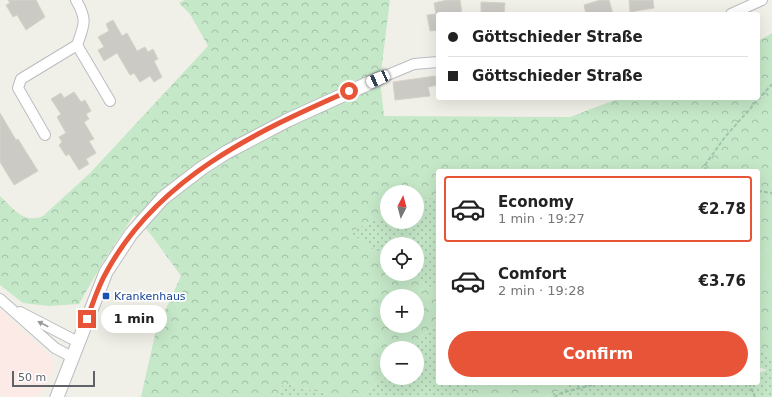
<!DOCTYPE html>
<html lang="en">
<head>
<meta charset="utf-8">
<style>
	:root { --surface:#fff; --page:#f6f6f6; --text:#222; --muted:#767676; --line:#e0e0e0; --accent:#e85437 }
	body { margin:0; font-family:"DejaVu Sans",sans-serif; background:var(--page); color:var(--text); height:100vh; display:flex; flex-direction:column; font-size:15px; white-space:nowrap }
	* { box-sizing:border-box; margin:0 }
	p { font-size:13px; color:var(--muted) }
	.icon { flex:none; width:22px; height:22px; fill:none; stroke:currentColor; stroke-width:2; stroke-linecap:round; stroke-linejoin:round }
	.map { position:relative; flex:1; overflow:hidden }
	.drawer { position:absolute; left:436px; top:169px; width:324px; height:216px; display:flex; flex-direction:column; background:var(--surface); border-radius:4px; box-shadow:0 4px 16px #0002 }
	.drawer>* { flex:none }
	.hud { position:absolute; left:436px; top:12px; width:324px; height:88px; border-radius:4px; box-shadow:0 4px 16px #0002; display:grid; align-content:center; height:88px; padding:0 12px; background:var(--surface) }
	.needle { width:26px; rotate:6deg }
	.fabs { position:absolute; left:380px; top:185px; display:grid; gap:8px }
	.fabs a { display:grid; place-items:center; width:44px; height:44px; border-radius:50%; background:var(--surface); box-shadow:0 4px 16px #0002; font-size:20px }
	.scale { position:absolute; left:12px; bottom:10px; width:83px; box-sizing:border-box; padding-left:4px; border:2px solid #5f6268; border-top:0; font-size:11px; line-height:14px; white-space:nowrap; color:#5f6268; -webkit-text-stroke:3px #fff; paint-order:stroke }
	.end { position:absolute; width:18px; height:18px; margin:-9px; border:5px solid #e85437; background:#fff; box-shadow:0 0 0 2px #fff }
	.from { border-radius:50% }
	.bubble { position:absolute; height:28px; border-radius:14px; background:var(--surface); box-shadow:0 4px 16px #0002; font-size:13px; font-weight:700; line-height:28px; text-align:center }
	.car { position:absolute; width:12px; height:24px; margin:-12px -6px; border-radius:5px; box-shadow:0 0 3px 1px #0007; background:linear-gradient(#fff 24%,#345 0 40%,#fff 0 76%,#345 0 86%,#fff 0) }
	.hud b { display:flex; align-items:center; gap:14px; height:38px; font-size:15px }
	.hud b+b { border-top:1px solid var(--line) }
	.hud i { width:10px; height:10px; background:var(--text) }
	ul { padding:7px 0 0; list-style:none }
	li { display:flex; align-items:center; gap:12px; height:66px; margin:0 8px 6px; padding:0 4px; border:2px solid transparent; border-radius:4px }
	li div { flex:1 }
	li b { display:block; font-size:15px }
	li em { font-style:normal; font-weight:700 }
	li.active { border-color:var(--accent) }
	li>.icon { width:36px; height:36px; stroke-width:1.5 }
	.primary-button { display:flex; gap:8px; margin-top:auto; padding:8px 12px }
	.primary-button a { flex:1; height:46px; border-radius:24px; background:var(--accent); color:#fff; font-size:16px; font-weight:700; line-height:46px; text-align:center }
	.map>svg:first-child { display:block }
	.medical { fill:#fceae6 }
	.grass { fill:url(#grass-dots) }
	.forest { fill:url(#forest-crowns); fill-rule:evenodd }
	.garden { fill:#c5e8c8 }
	.building { fill:#cccac5; stroke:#d6d2c6 }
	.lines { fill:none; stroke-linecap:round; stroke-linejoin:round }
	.minor-casing { stroke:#babcc1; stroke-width:12 }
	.tertiary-casing { stroke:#babcc1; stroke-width:15 }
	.path { stroke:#9ec8ae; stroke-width:2; stroke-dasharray:4 2; stroke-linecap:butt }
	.minor { stroke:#fff; stroke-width:10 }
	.tertiary { stroke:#fff; stroke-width:13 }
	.oneway { fill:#97999d }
	.route { stroke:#e85437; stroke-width:5 }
	.transit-dot { fill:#1a4fb4; stroke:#fff; stroke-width:1.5 }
	.labels { text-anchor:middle; stroke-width:3.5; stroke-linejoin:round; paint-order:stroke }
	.transit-label { font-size:11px; fill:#164399; stroke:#fff; text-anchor:start }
</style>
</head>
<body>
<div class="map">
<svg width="772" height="397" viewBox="0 0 772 397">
	<defs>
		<pattern id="grass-dots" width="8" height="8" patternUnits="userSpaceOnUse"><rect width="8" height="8" fill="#c5e8c8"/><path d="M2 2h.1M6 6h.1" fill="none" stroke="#a3bfa6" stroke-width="1.8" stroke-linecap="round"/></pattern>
		<pattern id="forest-crowns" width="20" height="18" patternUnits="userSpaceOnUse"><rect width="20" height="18" fill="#c5e8c8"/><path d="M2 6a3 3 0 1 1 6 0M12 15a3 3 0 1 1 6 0" fill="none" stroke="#a3bfa6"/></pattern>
	</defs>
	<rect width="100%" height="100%" fill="#f1f0e8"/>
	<path class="medical" d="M 0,309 L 54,360 L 54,367 L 39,397 L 4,397 L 0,393 Z"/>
	<g class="grass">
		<path d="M 438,195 L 438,292 L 411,274 L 417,274 L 417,244 L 387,244 L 387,258 L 348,232 L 387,215 L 387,222 L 417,222 L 417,203 Z"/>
		<path d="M 438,325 L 438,383 L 473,383 L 471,397 L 363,397 L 387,372 L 387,378 L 417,378 L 417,348 L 410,348 L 421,336 Z"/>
		<path d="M 758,348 L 768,355 L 772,355 L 772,397 L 545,397 L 572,383 L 758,383 L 758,373 L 767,370 L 758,367 Z"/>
		<path d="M 283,383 L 340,397 L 279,397 Z"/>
	</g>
	<g class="forest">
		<path d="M 184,0 L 390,0 L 380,80 L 384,116 L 570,117 L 620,98 L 758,98 L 758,41 L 772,33 L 772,246 L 758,258 L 758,171 L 438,171 L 438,195 L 417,203 L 417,192 L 387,192 L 387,215 L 349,232 L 387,258 L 387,274 L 411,274 L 438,292 L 438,325 L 421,336 L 410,348 L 387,348 L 387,372 L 363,397 L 340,397 L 283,383 L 279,397 L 141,397 L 156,330 L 181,276 L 152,236 L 134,215 L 103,262 L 79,304 L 49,306 L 23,303 L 0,285 L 0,196 C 14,209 23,224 43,216 L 90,173 L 208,46 L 190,14 L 179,3 ZM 387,296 L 417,296 L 417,326 L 387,326 Z"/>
		<path d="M 758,271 L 772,287 L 772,355 L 768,355 L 758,348 Z"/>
		<path d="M 473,383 L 572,383 L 545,397 L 471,397 Z"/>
	</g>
	<path class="garden" d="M 772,246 L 772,287 L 758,271 L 758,258 Z"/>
	<g class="building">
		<path d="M 8,0 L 36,0 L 45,17 L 26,30 L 17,15 L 13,17 L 6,5 L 10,3 Z"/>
		<path d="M 447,0 L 460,0 L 462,14 L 438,14 L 438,30 L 430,31 L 427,15 L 436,14 L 434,3 Z"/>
		<path d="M 600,0 L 609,0 L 613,14 L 586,14 L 584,5 Z"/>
		<path d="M 629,0 L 653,0 L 654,8 L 630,12 Z"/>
		<path d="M 481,2 L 505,3 L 504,14 L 481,14 Z"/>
		<path d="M 113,20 L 122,36 L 127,33 L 137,51 L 145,47 L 148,52 L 153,49 L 158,59 L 154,61 L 162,77 L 154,82 L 150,76 L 140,82 L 134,73 L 130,75 L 117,53 L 104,61 L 98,50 L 104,47 L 98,37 L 109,31 L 106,24 Z"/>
		<path d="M 435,76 L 437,85 L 428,87 L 430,96 L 395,100 L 393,82 Z"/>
		<path d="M 74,92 L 81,102 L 85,100 L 91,111 L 86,114 L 89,119 L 84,122 L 94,139 L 89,141 L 96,153 L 86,159 L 89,164 L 79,170 L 69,154 L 66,156 L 59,145 L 62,142 L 59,137 L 66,133 L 57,117 L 61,114 L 51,99 L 61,93 L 64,98 Z"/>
		<path d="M 0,113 L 16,140 L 18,139 L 38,171 L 14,185 L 0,162 Z"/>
	</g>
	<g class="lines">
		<defs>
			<g id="minor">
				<path d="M 731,14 L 762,0"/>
				<path d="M 77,45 L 110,101"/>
				<path d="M 378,79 L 414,64 L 438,62"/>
				<path d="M 45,135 L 18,88 L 21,79 L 77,45 C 85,24 87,19 76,0"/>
				<path d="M 0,299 L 55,348 L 72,357"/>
				<path d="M 20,312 L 78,342"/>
			</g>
			<path id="tertiary" d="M 57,397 L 106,272 L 131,234 L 163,198 L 202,168 L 227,152 L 288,120 L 378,79"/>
		</defs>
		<use href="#minor" class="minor-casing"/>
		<use href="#tertiary" class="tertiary-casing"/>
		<g class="path">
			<path d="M 706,171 L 705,165 L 725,137 L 772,84"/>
			<path d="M 758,191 L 772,193"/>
			<path d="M 749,383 L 755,397"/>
			<path d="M 554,397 L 561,393 L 600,383"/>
		</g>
		<use href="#minor" class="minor"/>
		<use href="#tertiary" class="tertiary"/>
	</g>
	<defs><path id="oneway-solid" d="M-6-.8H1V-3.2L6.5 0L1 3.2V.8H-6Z"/></defs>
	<use class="oneway" href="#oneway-solid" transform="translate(43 324) rotate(-153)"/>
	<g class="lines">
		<path class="route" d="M 87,319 C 93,303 98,286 107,271 C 158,178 255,132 349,91"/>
	</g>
	<rect class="transit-dot" x="102" y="292" width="8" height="8" rx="2"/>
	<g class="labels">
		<g class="transit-label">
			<text x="114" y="300">Krankenhaus</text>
		</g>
	</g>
</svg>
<div class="fabs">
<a><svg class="needle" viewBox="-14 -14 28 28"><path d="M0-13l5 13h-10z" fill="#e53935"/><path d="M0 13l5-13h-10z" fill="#767676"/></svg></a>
<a><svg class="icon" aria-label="locate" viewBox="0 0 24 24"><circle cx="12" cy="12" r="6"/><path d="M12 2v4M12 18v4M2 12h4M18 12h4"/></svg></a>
<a>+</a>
<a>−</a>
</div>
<div class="scale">50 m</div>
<i class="end from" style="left:349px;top:91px"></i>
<i class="end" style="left:87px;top:319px"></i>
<div class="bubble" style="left:101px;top:305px;width:66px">1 min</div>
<i class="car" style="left:378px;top:79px;rotate:246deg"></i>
<div class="hud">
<b><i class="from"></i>Göttschieder Straße</b>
<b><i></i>Göttschieder Straße</b>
</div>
<section class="drawer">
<ul>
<li class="active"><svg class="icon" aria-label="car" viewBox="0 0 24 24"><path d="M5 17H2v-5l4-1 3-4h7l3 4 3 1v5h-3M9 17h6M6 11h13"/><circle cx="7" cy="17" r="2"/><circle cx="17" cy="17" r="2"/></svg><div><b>Economy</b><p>1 min · 19:27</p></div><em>€2.78</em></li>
<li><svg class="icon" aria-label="car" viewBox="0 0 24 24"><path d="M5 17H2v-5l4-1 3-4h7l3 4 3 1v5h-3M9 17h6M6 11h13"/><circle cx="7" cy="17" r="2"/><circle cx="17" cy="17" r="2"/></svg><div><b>Comfort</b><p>2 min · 19:28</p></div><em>€3.76</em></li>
</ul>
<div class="primary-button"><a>Confirm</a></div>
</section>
</div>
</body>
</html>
